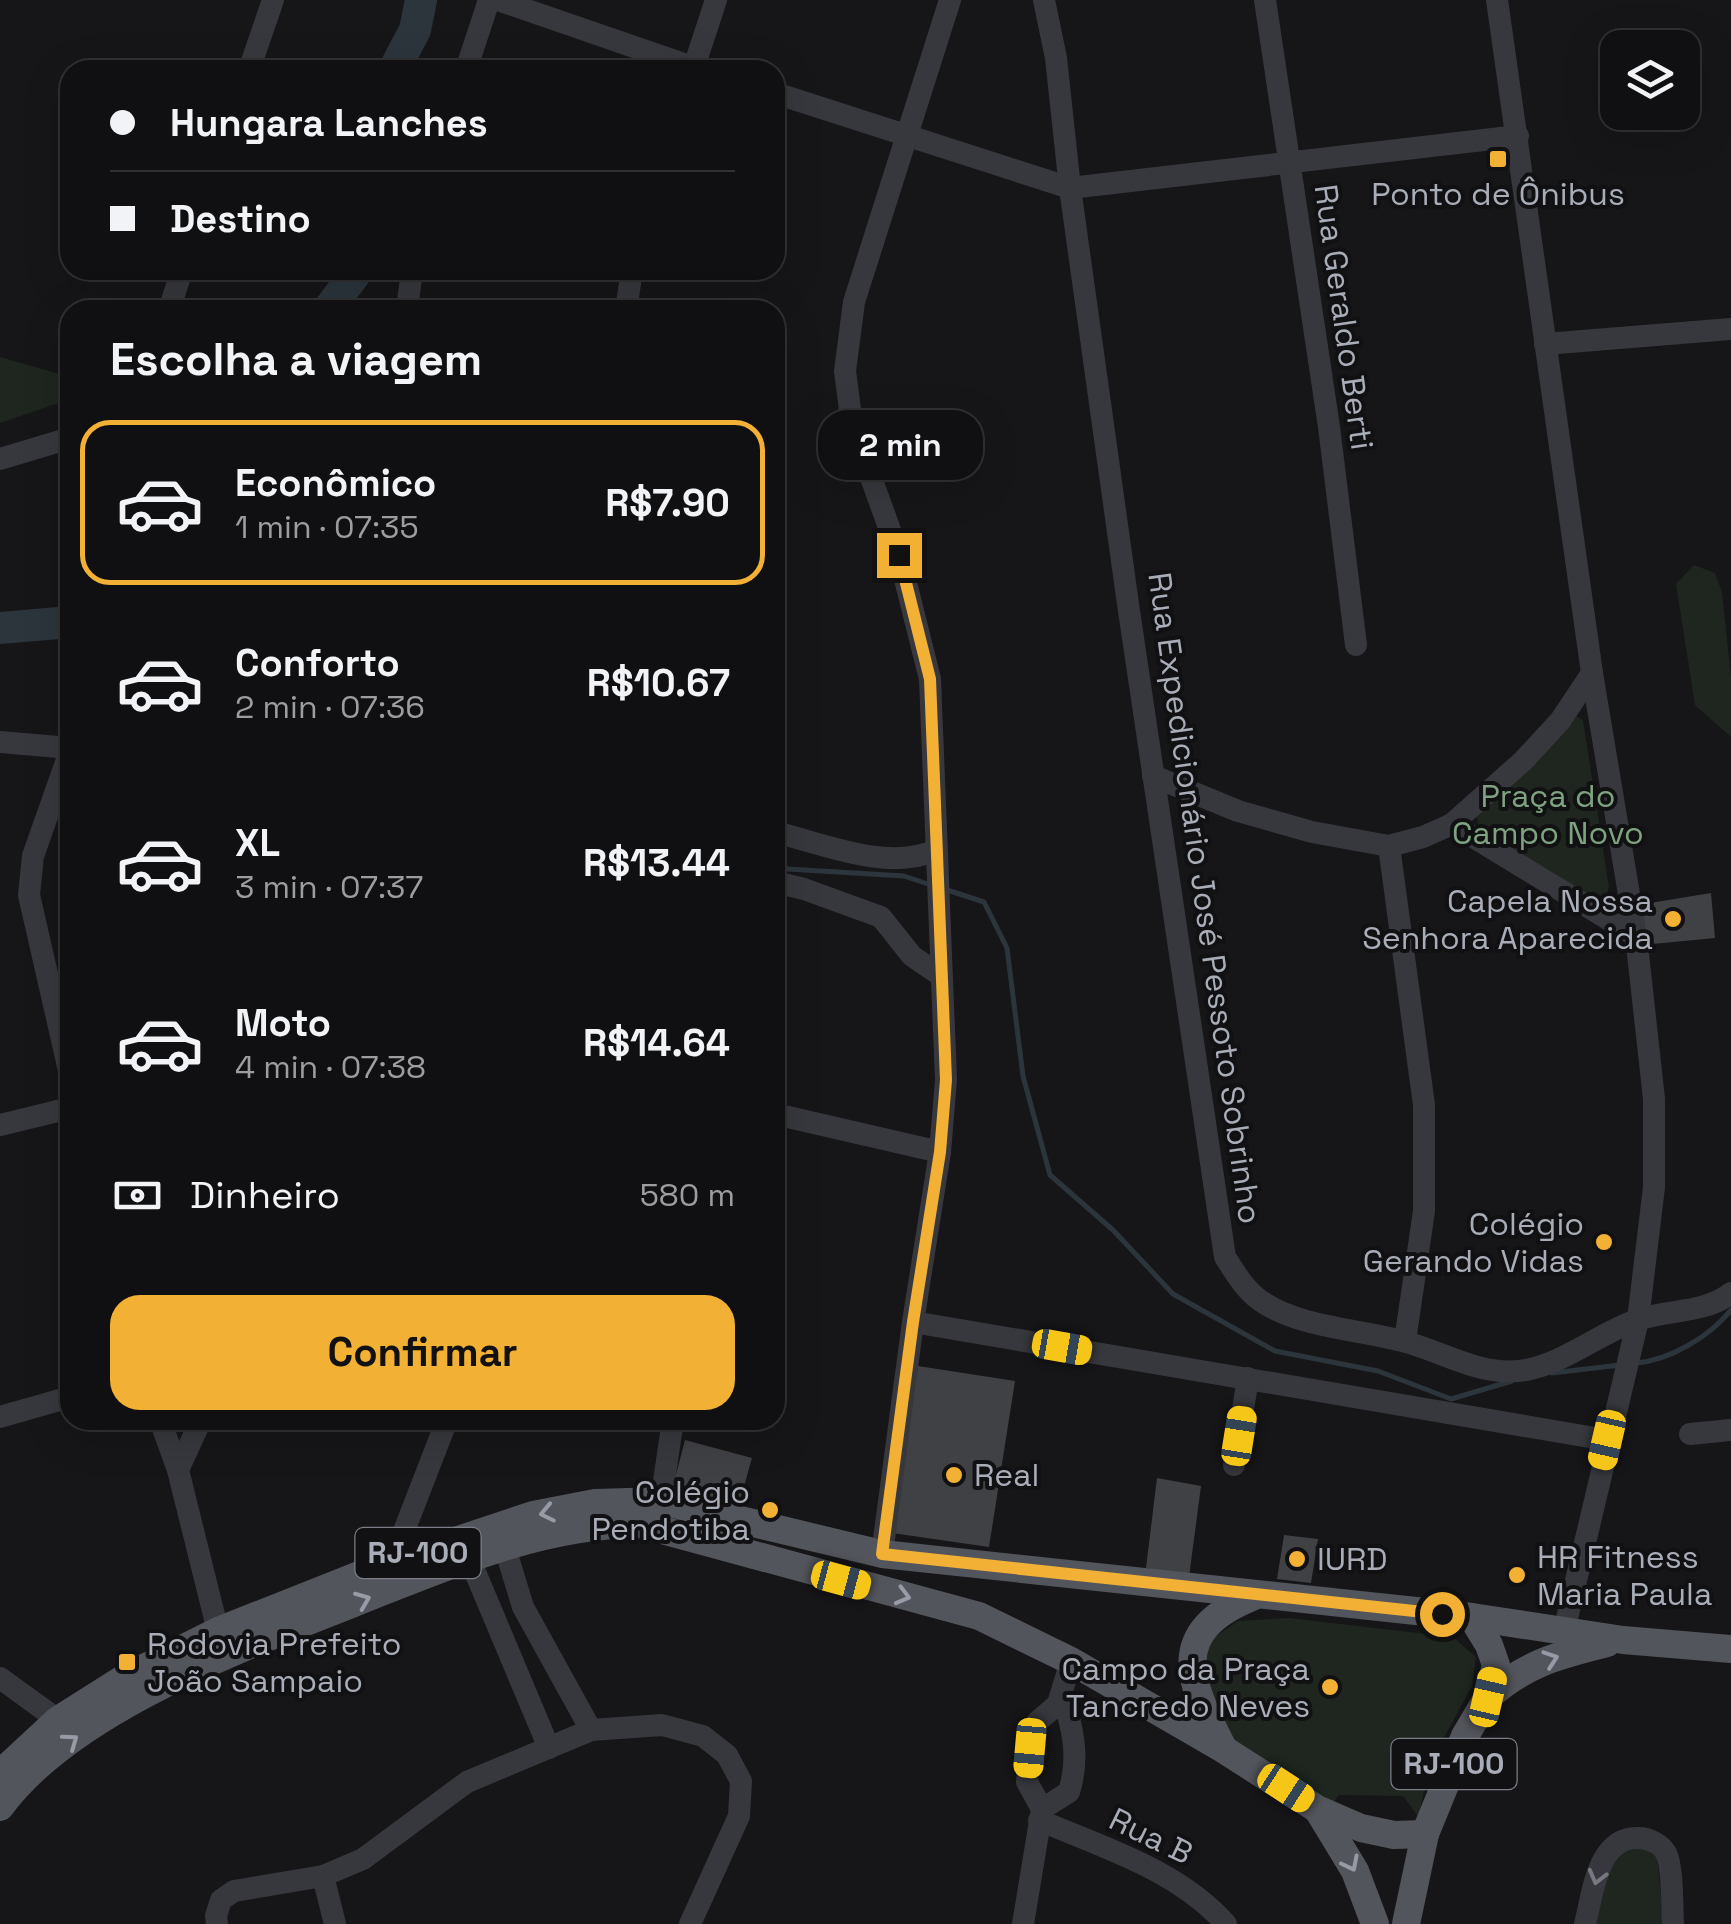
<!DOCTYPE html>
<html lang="pt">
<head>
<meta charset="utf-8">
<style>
	:root { --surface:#101012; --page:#19191b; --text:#f1f3f6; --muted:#9c9d9f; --line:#303032; --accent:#f2b134 }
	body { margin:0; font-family:"Space Grotesk",sans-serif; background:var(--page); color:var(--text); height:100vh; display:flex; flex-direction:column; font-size:38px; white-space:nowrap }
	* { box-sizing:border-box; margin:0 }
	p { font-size:32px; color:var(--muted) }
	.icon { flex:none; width:55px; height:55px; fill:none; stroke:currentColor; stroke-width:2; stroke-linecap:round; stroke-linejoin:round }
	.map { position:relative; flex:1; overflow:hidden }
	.drawer { position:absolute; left:60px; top:300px; width:725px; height:1130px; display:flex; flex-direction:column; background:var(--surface); border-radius:30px; box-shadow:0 10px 40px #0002,0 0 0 2px var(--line) }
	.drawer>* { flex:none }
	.guide { position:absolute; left:60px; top:60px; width:725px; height:220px; border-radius:30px; box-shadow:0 10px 40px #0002,0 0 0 2px var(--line); display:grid; align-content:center; height:220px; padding:0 50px; background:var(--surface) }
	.tools { position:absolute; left:1600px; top:30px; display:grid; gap:20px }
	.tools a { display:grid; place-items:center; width:100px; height:100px; border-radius:20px; background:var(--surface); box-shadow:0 10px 40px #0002,0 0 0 2px var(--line); font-size:50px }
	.end { position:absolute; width:45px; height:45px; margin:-22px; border:12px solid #f2b134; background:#111; box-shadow:0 0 0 5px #111 }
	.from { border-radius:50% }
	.bubble { position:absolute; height:70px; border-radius:30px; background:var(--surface); box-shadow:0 10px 40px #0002,0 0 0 2px var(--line); font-size:32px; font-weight:600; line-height:70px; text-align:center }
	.car { position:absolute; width:30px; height:60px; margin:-30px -15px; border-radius:12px; box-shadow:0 0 8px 2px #0007; background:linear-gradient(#f5c518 24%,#345 0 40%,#f5c518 0 76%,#345 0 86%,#f5c518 0) }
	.guide b { display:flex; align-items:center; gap:35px; height:95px; font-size:38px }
	.guide b+b { border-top:2px solid var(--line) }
	.guide i { width:25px; height:25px; background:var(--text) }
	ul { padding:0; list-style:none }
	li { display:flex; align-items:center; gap:30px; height:165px; margin:0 20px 15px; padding:0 30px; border:5px solid transparent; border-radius:30px }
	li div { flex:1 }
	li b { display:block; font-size:38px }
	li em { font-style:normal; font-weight:600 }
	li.on { border-color:var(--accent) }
	li>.icon { width:90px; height:90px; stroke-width:1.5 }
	h2 { padding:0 50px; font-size:45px; line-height:120px }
	.pay { display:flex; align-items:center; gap:25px; height:110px; padding:0 50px; font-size:38px }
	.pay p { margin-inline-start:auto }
	.cta { display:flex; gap:20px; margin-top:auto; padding:20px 50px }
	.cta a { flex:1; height:115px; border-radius:30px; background:var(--accent); color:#111; font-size:40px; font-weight:600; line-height:115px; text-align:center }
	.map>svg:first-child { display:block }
	.green { fill:#1e261f }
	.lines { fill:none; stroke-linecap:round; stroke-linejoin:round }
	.stream { stroke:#2c353c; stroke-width:5 }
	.river { stroke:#2c353c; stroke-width:32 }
	.building { fill:#404145 }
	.minor { stroke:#37383d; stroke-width:22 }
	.major { stroke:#53555c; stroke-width:28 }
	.oneway { stroke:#979ba6 }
	.oneway2 { stroke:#757881 }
	.route { stroke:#f2b134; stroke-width:12 }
	.poi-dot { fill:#f2b134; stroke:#111113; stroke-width:4 }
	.labels { text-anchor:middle; stroke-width:8; stroke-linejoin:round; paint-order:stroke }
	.shield { fill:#111113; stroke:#7b7e86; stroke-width:2.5 }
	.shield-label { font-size:30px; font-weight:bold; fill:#a8adb8 }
	.poi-label { font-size:32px; fill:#a8adb8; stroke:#111113; text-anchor:end }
	.street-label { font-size:32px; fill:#a8adb8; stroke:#111113 }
	.park-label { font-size:32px; fill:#7fa381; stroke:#111113 }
</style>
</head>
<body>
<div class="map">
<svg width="1731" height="1924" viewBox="0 0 1731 1924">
	<rect width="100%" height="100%" fill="#161618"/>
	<g class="green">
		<path d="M 0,357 L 70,377 L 70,399 L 0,423 Z"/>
		<path d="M 1694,565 L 1715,573 L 1722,592 L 1731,677 L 1731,737 L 1695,705 L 1676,584 Z"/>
		<path d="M 1576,716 L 1583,720 L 1609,887 L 1606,896 L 1599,901 L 1479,828 L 1476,814 Z"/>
		<path d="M 1289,1618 L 1453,1637 L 1476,1657 L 1472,1686 L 1428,1767 L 1419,1818 L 1403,1796 L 1339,1795 L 1329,1809 L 1238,1750 L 1201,1695 L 1209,1641 L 1238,1621 Z"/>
		<path d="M 1644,1848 L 1657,1858 L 1664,1924 L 1592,1924 L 1611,1862 L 1625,1849 Z"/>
	</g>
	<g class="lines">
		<g class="stream">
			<path d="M 775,863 L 788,869 L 904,876 L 934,886"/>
			<path d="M 944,889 L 984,902 L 1007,948 L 1023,1076 L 1050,1175 L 1113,1230 L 1173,1294 L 1275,1351 L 1378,1371 L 1451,1399 L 1512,1381"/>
			<path d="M 1636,1363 C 1670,1360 1709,1337 1731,1310"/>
			<path d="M 1552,1373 L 1620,1365"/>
		</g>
		<g class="river">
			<path d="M 394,70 L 415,30 L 421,0"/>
			<path d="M 328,310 L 358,270"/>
			<path d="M 0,628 L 70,622"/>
		</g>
	</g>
	<g class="building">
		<path d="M 1711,893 L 1715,938 L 1642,945 L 1638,905 Z"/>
		<path d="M 918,1366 L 1015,1381 L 989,1547 L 892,1533 Z"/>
		<path d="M 685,1440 L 752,1458 L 737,1511 L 671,1494 Z"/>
		<path d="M 1157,1478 L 1201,1486 L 1189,1577 L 1146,1568 Z"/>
		<path d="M 1284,1535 L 1318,1539 L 1311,1583 L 1277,1579 Z"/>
	</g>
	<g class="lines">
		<g class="minor">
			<path d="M 498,0 L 701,70"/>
			<path d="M 1044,0 L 1056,58 L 1070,188 L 1129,611 L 1225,1257 C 1236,1274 1246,1292 1264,1303 C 1303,1328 1358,1329 1402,1341 C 1442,1351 1477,1375 1519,1371 C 1562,1366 1597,1334 1637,1320 C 1668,1309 1704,1314 1731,1293"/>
			<path d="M 1265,0 L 1329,427 L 1356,645"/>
			<path d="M 1497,0 L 1592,673 L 1636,936 L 1654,1099 L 1654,1187 L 1638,1320 L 1564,1631"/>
			<path d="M 249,70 L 273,0"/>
			<path d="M 466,70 L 489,0"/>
			<path d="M 693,70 L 716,0"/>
			<path d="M 775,93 L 1070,188 L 1518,136"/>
			<path d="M 169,310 L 182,270"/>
			<path d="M 407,310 L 412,270"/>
			<path d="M 626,310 L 632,270"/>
			<path d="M 1545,344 L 1731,329"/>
			<path d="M 0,459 L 70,438"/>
			<path d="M 0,742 L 70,748"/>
			<path d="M 70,751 L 33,856 L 29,895 L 70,1075"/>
			<path d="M 1153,776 L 1238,811 L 1312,832 L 1389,846 L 1423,837 L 1452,824 L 1636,936"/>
			<path d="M 1452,824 L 1523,761 L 1560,721 L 1592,673"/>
			<path d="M 775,832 C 824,844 888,872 936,850"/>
			<path d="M 1389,846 L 1424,1105 L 1424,1211 L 1405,1341"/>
			<path d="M 775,882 L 804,889 L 881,917 L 912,956 L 940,975"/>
			<path d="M 775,1114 L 940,1152"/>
			<path d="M 0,1125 L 70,1108"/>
			<path d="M 913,1322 L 1607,1440"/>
			<path d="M 0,1417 L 70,1397"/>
			<path d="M 160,1420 L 178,1470 L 218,1631"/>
			<path d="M 1690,1434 L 1731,1430"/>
			<path d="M 1234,1465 L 1248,1378"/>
			<path d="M 178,1470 L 201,1420"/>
			<path d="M 661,1501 L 673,1420"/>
			<path d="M 505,1548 L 523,1607 L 591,1730"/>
			<path d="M 882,1554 L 913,1322 L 940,1152 L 946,1080 L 930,679 L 899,555 L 852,425 L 845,371 L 854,302 L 950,0"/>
			<path d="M 470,1560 L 549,1748"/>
			<path d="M 392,1562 L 447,1420"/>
			<path d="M 0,1678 L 58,1720"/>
			<path d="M 1058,1704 L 1071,1661"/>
			<path d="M 1042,1809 L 1069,1792 C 1078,1763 1075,1737 1066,1708 L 1058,1704"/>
			<path d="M 1039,1820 C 1104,1848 1178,1870 1226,1924"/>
			<path d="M 323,1876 L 335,1924"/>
			<path d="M 217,1924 L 216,1916 L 221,1900 L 234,1891 L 323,1876 L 363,1859 L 467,1782 L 591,1730 L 662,1725 L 703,1736 L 727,1755 L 741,1781 L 739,1816 L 690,1924"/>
			<path d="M 1023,1924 L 1042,1809 L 1027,1782 L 1030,1748 L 1037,1722 L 1058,1704"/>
			<path d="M 1585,1924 C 1593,1894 1597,1836 1639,1838 C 1648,1838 1661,1844 1666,1853 C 1673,1866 1672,1907 1673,1924"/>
		</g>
		<g class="major">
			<path d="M 1488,1697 C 1526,1663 1559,1655 1607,1643"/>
			<path d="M 1223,1748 C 1189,1682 1166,1632 1252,1597"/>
			<path d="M 0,1774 L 58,1720 L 126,1677 L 218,1631 L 392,1562 L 533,1515 L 595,1503 L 661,1501 L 882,1554 L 1472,1617 L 1623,1640 L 1731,1649"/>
			<path d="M 0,1807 C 72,1709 244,1647 354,1603 C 445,1567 541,1524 640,1524 L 979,1616 L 1071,1661 L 1223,1749 L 1317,1809 L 1361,1828 L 1394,1835 L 1425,1834"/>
			<path d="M 1318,1810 L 1355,1871 L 1375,1924"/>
			<path d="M 1406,1924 L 1425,1834 L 1465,1736 L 1488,1697 L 1496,1665 L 1489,1645 L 1472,1617"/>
		</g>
	</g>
	<defs><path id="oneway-chevron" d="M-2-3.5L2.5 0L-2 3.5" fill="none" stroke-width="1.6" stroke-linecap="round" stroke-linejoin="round" transform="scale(2.5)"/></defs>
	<g class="oneway">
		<use href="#oneway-chevron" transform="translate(547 1513) rotate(168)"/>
		<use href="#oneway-chevron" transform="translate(903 1596) rotate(15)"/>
		<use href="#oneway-chevron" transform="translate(363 1600) rotate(-22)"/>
		<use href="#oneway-chevron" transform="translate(1551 1659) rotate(-19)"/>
		<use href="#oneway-chevron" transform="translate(71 1741) rotate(-36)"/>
		<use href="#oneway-chevron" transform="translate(1351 1864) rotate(63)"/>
	</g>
	<use class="oneway2" href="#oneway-chevron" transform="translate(1597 1877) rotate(105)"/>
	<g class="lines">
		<path class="route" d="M 899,555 L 930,679 L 946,1080 L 940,1152 L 913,1322 L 882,1554 L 1442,1614"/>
	</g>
	<g class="poi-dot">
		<rect x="1488" y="149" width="20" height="20" rx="5"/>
		<circle cx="1673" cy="919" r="10"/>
		<circle cx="1604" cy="1242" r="10"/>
		<circle cx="954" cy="1475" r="10"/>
		<circle cx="770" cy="1510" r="10"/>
		<circle cx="1297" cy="1559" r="10"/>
		<circle cx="1517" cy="1575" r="10"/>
		<rect x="117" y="1652" width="20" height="20" rx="5"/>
		<circle cx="1330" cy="1687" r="10"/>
	</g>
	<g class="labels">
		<g class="shield">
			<rect x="355.5" y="1528" width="125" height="50" rx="8"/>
			<rect x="1391.5" y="1739" width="125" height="50" rx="8"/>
		</g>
		<g class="shield-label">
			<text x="418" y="1563">RJ-100</text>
			<text x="1454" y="1774">RJ-100</text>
		</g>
		<g class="poi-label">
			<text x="1498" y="205" text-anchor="middle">Ponto de Ônibus</text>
			<text x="1653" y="912">Capela Nossa<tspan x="1653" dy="37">Senhora Aparecida</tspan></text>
			<text x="1584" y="1235">Colégio<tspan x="1584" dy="37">Gerando Vidas</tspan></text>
			<text x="974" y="1486" text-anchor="start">Real</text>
			<text x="750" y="1503">Colégio<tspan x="750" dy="37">Pendotiba</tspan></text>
			<text x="1537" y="1568" text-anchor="start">HR Fitness<tspan x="1537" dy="37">Maria Paula</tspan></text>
			<text x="1317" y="1570" text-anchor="start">IURD</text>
			<text x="147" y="1655" text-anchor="start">Rodovia Prefeito<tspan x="147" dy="37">João Sampaio</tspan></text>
			<text x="1310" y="1680">Campo da Praça<tspan x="1310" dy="37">Tancredo Neves</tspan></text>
		</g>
		<g class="street-label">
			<text transform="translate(1344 317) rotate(82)" y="11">Rua Geraldo Berti</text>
			<text transform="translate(1205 898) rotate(82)" y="11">Rua Expedicionário José Pessoto Sobrinho</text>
			<text transform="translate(1151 1836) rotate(26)" y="11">Rua B</text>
		</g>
		<g class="park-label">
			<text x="1548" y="807">Praça do<tspan x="1548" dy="37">Campo Novo</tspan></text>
		</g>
	</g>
</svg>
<div class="tools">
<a><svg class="icon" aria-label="layers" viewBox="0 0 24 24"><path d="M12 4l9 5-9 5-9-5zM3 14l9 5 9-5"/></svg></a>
</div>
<i class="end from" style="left:1442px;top:1614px"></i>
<i class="end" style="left:899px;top:555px"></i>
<div class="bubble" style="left:818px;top:410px;width:165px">2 min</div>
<i class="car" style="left:1062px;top:1347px;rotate:100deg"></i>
<i class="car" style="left:1239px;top:1436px;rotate:9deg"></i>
<i class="car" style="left:1607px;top:1440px;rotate:193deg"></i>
<i class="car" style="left:841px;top:1580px;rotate:105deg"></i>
<i class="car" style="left:1488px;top:1697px;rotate:13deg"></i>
<i class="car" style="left:1030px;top:1748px;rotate:185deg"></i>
<i class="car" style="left:1286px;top:1788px;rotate:123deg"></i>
<div class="guide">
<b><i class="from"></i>Hungara Lanches</b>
<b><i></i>Destino</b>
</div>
<section class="drawer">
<h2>Escolha a viagem</h2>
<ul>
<li class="on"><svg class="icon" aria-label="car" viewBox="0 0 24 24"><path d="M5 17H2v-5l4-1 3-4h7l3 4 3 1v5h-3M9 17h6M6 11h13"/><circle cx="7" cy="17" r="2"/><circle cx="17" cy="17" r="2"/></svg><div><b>Econômico</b><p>1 min · 07:35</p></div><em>R$7.90</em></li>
<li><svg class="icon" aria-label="car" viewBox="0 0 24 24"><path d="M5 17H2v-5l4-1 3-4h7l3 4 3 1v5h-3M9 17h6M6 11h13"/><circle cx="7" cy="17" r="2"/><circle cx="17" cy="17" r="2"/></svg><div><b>Conforto</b><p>2 min · 07:36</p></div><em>R$10.67</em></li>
<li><svg class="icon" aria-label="car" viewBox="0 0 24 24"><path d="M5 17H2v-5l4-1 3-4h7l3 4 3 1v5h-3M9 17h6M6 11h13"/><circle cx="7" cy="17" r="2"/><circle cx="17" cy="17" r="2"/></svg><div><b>XL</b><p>3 min · 07:37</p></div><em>R$13.44</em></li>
<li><svg class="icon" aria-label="car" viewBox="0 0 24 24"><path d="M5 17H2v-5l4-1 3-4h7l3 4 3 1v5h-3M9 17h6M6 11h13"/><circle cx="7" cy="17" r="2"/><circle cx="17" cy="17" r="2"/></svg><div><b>Moto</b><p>4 min · 07:38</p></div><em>R$14.64</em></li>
</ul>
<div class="pay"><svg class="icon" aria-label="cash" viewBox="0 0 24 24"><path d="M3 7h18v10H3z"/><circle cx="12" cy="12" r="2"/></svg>Dinheiro<p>580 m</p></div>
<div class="cta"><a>Confirmar</a></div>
</section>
</div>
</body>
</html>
